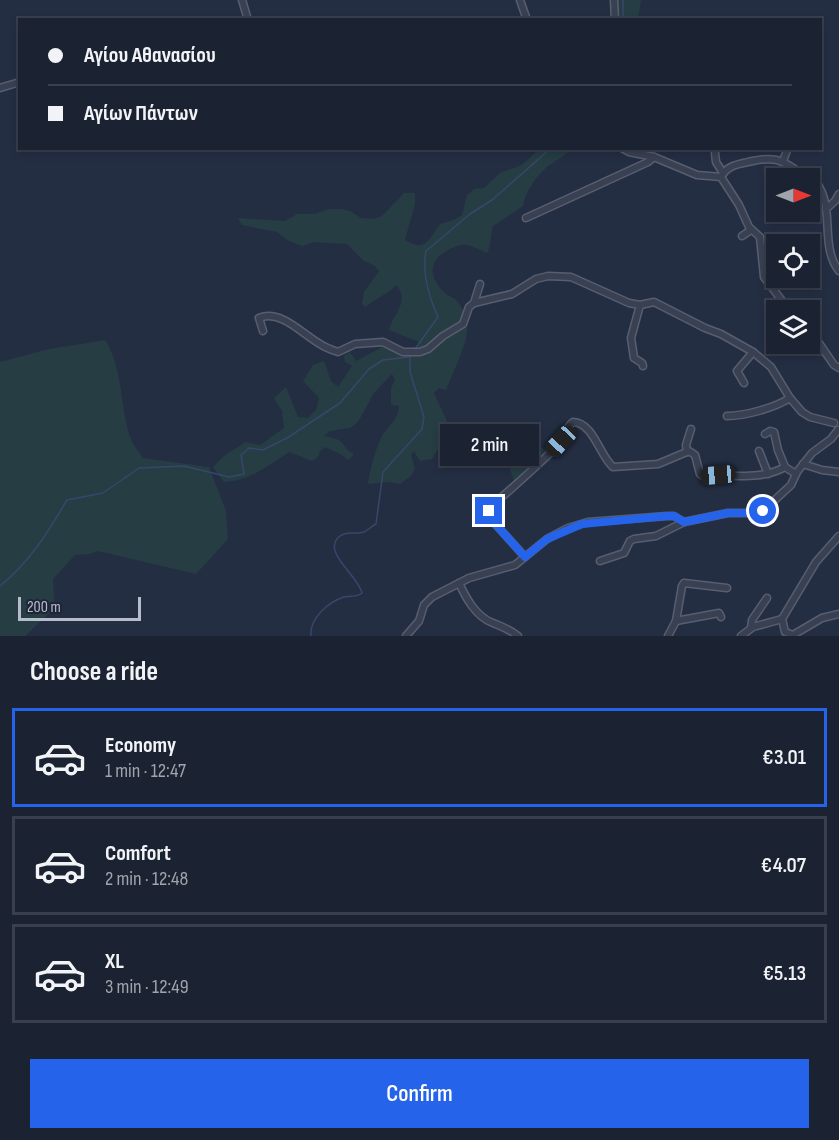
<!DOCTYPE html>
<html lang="en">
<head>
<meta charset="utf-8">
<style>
	:root { --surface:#1b2232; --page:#242a3a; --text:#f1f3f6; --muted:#a0a4ac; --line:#393f4d; --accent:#2563eb }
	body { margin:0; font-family:"Sofia Sans Condensed",sans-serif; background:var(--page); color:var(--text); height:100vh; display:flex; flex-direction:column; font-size:22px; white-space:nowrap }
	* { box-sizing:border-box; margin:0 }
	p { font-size:20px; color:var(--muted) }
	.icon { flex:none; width:33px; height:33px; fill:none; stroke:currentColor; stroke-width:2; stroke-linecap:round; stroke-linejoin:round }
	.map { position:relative; height:636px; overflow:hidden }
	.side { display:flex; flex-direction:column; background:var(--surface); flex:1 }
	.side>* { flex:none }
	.hud { position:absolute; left:18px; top:18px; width:804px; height:132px; border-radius:0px; box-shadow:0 3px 9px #0003,0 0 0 2px var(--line); display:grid; align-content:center; height:132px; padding:0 30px; background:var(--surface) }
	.needle { width:39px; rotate:90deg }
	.controls { position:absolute; left:766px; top:168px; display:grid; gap:12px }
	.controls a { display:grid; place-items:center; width:54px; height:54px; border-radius:0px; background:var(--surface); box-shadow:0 3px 9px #0003,0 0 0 2px var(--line); font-size:30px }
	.scale { position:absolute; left:18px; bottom:15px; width:123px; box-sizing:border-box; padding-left:6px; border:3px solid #b6bccc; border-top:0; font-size:16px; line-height:21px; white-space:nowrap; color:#b6bccc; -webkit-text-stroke:4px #1e2538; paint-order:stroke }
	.end { position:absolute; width:27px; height:27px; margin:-14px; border:8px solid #2563eb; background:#fff; box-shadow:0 0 0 3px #fff }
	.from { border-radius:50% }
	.bubble { position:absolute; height:42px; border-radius:0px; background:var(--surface); box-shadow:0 3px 9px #0003,0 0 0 2px var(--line); font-size:20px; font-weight:600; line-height:42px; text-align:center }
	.car { position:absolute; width:18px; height:36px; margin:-18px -9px; border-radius:8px; box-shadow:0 0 4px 2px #0007; background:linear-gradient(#222 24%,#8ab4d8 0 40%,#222 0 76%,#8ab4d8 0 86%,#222 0) }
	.hud b { display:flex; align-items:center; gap:21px; height:57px; font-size:22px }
	.hud b+b { border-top:2px solid var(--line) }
	.hud i { width:15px; height:15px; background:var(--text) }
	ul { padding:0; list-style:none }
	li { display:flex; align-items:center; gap:18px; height:99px; margin:0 12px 9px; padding:0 18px; border:3px solid var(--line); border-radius:0px }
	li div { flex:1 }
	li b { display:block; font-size:22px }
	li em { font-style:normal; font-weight:600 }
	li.current { border-color:var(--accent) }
	li>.icon { width:54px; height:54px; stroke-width:1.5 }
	h2 { padding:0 30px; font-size:27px; line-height:72px }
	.button { display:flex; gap:12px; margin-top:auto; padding:12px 30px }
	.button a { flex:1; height:69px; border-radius:0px; background:var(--accent); color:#fff; font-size:24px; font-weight:600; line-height:69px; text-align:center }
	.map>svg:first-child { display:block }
	.green { fill:#263d44 }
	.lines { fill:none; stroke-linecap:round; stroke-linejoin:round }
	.stream { stroke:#37476b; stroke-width:1.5 }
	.minor-casing { stroke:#575e70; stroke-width:9 }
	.minor { stroke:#394052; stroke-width:6 }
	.route { stroke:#2563eb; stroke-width:8 }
</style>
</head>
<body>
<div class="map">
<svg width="839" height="636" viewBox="0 0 839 636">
	<rect width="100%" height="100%" fill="#242e43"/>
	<g class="green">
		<path d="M 617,0 L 641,0 L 638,19 L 618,19 Z"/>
		<path d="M 539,149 L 571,149 C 564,157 556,160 548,166 C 537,176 525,191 523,206 L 493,226 C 490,235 492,244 487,253 C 469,245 464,240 445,252 C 427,263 430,279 445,293 C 448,296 453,297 456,300 C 464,308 467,319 467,330 C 468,342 451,377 446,390 L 439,388 L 434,393 L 450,428 L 432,459 L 420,461 L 414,451 L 411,455 L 415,468 L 411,476 L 400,484 L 388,482 L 368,484 C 370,469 375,451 381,438 C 388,424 398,422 399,406 L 391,405 L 391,388 L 395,380 L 392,374 L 374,393 L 358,422 L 350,428 L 330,431 L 324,436 C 350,440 338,446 354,454 L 349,460 L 340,454 L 325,447 L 320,451 L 318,457 L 312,461 L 289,452 C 266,467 251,480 224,482 L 213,467 L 225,455 L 246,442 L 260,445 L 284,428 L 282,411 L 274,398 L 286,387 L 298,417 L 308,418 L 316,410 L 319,398 L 303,381 L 313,365 L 324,361 L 331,381 L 338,387 L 352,366 L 345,362 L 344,356 L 350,352 L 356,361 L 386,345 L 410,353 L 416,349 L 419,342 L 389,330 C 393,314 411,301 396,285 C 388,294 376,298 366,307 L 362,304 L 364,292 L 379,271 L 375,266 L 364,261 L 347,244 L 314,242 L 302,246 L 287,240 L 277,232 L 242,225 L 238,218 L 285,221 L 297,214 L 315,214 L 328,209 L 341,209 L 350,211 L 361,218 L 373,219 L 382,216 L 404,193 L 415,193 L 415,204 L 405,240 C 426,253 429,239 440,224 L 454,220 L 462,215 L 467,195 L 474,189 L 484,188 L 500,173 L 522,165 Z"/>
		<path d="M 105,340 C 123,368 120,406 130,437 C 133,445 139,452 143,458 L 209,467 L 226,511 L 228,539 L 196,574 L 98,551 L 89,554 L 75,555 L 53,579 L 55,608 L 25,636 L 0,636 L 0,362 L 49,349 Z"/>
		<path d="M 520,438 L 552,452 L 515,484 L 504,452 Z"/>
	</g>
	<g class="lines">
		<g class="stream">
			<path d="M 623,0 L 623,20"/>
			<path d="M 415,349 L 438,317 C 429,297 422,273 426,251 L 470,214 L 492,200 L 551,148"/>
			<path d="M 0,586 C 30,562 48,532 67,500 L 103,493 L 139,468 L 184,466 L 229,477 L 244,474 L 241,455 L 249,448 L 263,450 L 287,438 L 340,403 L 369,369 L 383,360 L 409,357"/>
			<path d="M 311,636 C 309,619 328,602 344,597 C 351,595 356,598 362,593 C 359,576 320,551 340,536 C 348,530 355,535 364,532 C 368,530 372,526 376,524 L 383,472 L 422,429 L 424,417 L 410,372 L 410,356"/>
		</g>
		<defs>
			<g id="minor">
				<path d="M 242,0 L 248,20"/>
				<path d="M 520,0 L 527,20"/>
				<path d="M 614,0 L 615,20"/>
				<path d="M 0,88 L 20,82"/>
				<path d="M 622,148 L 629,152 L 654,157 L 697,175 L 721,177 L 739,205 L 749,227 L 760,237 L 764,277 L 789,310"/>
				<path d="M 715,153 L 716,162 L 723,173"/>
				<path d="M 783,161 L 788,148"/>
				<path d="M 721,177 C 728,164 740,164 753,161 C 772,157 781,159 796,170 C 803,174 811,175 816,182 C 836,208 819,245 839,271"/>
				<path d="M 826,209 L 835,201 L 839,194"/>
				<path d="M 526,218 L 648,162 L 654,157"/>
				<path d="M 742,236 L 751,230"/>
				<path d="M 474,303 L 480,284"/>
				<path d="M 640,305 L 631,338 L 634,358 L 642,363 L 643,366"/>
				<path d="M 810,330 L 834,365 L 839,368"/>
				<path d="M 263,331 L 259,318 C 281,309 302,334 320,344 C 326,348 332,350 338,352 L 355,344 L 383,342 L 403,352 L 420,352 L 428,349 L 443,336 L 463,324 L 469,307 L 474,303 L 512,294 L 536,279 L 548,276 L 571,277 L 629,303 L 640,305 L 654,302 L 705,328 L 721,334 L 753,352 L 771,367 L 790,398 L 802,412 L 810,417 L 834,423"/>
				<path d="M 744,383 L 737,371 L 753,352"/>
				<path d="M 727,416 C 745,416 774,408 790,398"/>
				<path d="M 765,434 L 770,431 L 774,432 L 778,450 L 785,467"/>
				<path d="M 759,451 L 768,474"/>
				<path d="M 687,452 L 686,445 L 691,429"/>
				<path d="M 803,464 L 822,470 L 839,472"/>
				<path d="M 525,557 L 490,518 L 488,511 L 493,505 C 515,485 537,467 557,446 C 564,438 565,428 573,422 C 594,423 599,455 613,467 L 658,464 L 689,451 L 695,455 L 700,474 L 703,476 C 731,474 760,481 785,467 L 796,474"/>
				<path d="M 600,561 L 624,553 L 630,541 L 634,539 L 656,536 L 684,522"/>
				<path d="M 459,583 C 466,598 476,617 493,623 C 503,627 509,629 518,636"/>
				<path d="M 782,619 L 816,562 L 839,536"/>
				<path d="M 782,619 L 785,632 L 793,635 L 822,618 L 839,614"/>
				<path d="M 676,621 L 719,613 L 721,617"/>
				<path d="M 751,628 L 752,620 L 767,598"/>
				<path d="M 406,636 L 419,621 L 424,605 L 432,597 L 469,578 L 515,565 L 547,539 L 568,528 L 588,522 L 667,516 L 674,516 L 684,522 L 728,513 L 752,513 L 764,510 L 791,485 L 797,472 L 812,453 L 831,439 L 838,430"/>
				<path d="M 668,636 L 676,621 L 682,586 L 684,583 L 727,588"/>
				<path d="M 741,636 L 753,627 L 782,619"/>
			</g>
		</defs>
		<use href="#minor" class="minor-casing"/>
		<use href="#minor" class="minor"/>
	</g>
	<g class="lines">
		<path class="route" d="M 489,511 L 490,518 L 525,557 L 547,539 L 582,524 L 667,516 L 674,516 L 684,522 L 728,513 L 752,513 L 763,511"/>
	</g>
</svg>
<div class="controls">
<a><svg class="needle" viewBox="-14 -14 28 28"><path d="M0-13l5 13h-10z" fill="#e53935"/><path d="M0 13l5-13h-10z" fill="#a0a4ac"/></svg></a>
<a><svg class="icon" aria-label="locate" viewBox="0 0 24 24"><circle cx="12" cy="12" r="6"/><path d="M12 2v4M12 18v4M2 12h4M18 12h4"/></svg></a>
<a><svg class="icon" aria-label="layers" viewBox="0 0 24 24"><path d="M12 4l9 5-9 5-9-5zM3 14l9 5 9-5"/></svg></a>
</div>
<div class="scale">200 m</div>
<i class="end from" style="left:763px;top:511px"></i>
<i class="end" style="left:489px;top:511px"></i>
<div class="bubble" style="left:440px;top:424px;width:99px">2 min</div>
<i class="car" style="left:561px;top:441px;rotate:223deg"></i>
<i class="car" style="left:718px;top:475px;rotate:265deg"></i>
<div class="hud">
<b><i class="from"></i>Αγίου Αθανασίου</b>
<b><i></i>Αγίων Πάντων</b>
</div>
</div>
<section class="side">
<h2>Choose a ride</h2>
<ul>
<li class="current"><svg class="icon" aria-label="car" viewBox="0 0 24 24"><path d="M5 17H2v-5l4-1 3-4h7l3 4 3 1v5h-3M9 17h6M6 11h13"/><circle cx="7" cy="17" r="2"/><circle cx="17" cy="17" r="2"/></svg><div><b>Economy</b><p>1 min · 12:47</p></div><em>€3.01</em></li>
<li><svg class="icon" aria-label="car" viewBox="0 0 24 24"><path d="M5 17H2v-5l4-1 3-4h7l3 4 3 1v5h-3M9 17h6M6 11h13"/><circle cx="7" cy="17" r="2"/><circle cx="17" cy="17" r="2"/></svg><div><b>Comfort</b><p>2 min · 12:48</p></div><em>€4.07</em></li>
<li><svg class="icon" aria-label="car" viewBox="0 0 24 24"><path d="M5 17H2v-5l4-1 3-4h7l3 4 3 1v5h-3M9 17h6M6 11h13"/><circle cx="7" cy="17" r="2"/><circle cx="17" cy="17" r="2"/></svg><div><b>XL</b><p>3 min · 12:49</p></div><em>€5.13</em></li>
</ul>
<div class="button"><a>Confirm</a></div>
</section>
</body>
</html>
